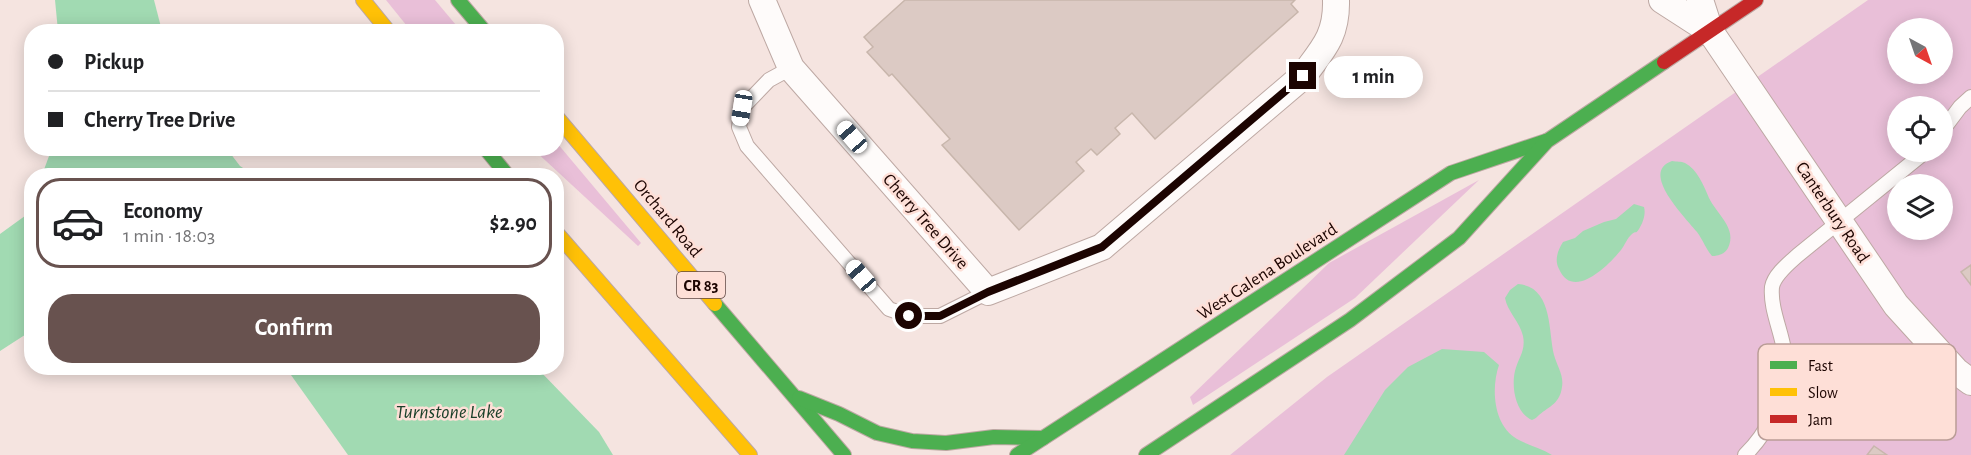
<!DOCTYPE html>
<html lang="en">
<head>
<meta charset="utf-8">
<style>
	:root { --surface:#fff; --page:#f6f6f6; --text:#202124; --muted:#757577; --line:#e0e0e0; --accent:#68524f }
	body { margin:0; font-family:"Alegreya Sans",sans-serif; background:var(--page); color:var(--text); height:100vh; display:flex; flex-direction:column; font-size:22px; white-space:nowrap }
	* { box-sizing:border-box; margin:0 }
	p { font-size:20px; color:var(--muted) }
	.icon { flex:none; width:33px; height:33px; fill:none; stroke:currentColor; stroke-width:2; stroke-linecap:round; stroke-linejoin:round }
	.map { position:relative; flex:1; overflow:hidden }
	.drawer { position:absolute; left:24px; top:168px; width:540px; height:207px; display:flex; flex-direction:column; background:var(--surface); border-radius:24px; box-shadow:0 3px 15px #0003 }
	.drawer>* { flex:none }
	.guide { position:absolute; left:24px; top:24px; width:540px; height:132px; border-radius:24px; box-shadow:0 3px 15px #0003; display:grid; align-content:center; height:132px; padding:0 24px; background:var(--surface) }
	.needle { width:39px; rotate:140deg }
	.tools { position:absolute; left:1887px; top:18px; display:grid; gap:12px }
	.tools a { display:grid; place-items:center; width:66px; height:66px; border-radius:50%; background:var(--surface); box-shadow:0 3px 15px #0003; font-size:30px }
	.end { position:absolute; width:27px; height:27px; margin:-14px; border:8px solid #1c0401; background:#fff; box-shadow:0 0 0 3px #fff }
	.from { border-radius:50% }
	.bubble { position:absolute; height:42px; border-radius:21px; background:var(--surface); box-shadow:0 3px 15px #0003; font-size:20px; font-weight:600; line-height:42px; text-align:center }
	.car { position:absolute; width:18px; height:36px; margin:-18px -9px; border-radius:8px; box-shadow:0 0 4px 2px #0007; background:linear-gradient(#fff 24%,#345 0 40%,#fff 0 76%,#345 0 86%,#fff 0) }
	.guide b { display:flex; align-items:center; gap:21px; height:57px; font-size:22px }
	.guide b+b { border-top:2px solid var(--line) }
	.guide i { width:15px; height:15px; background:var(--text) }
	ul { padding:10px 0 0; list-style:none }
	li { display:flex; align-items:center; gap:18px; height:90px; margin:0 12px 9px; padding:0 12px; border:3px solid transparent; border-radius:24px }
	li div { flex:1 }
	li b { display:block; font-size:22px }
	li em { font-style:normal; font-weight:600 }
	li.on { border-color:var(--accent) }
	li>.icon { width:54px; height:54px; stroke-width:1.5 }
	.action { display:flex; gap:12px; margin-top:auto; padding:12px 24px }
	.action a { flex:1; height:69px; border-radius:24px; background:var(--accent); color:#fff; font-size:24px; font-weight:600; line-height:69px; text-align:center }
	.map>svg:first-child { display:block }
	.green { fill:#e9bfd8; fill-rule:evenodd }
	.water { fill:#a1dab2 }
	.building { fill:#dccac4; stroke:#c8b6ac; stroke-width:1.5 }
	.lines { fill:none; stroke-linecap:round; stroke-linejoin:round }
	.lane-casing { stroke:#bda8a3; stroke-width:16 }
	.street-casing { stroke:#bda8a3; stroke-width:28 }
	.fast-casing { stroke:#bda8a3; stroke-width:16 }
	.slow-casing { stroke:#bda8a3; stroke-width:16 }
	.jam-casing { stroke:#bda8a3; stroke-width:16 }
	.lane { stroke:#fefbfa; stroke-width:14 }
	.street { stroke:#fefbfa; stroke-width:26 }
	.fast { stroke:#4caf50; stroke-width:14 }
	.slow { stroke:#ffc107; stroke-width:14 }
	.jam { stroke:#c62828; stroke-width:14 }
	.route { stroke:#1c0401; stroke-width:8 }
	.labels { text-anchor:middle; stroke-width:5; stroke-linejoin:round; paint-order:stroke }
	.shield { fill:#fedfd7; stroke:#604641; stroke-width:1.5 }
	.shield-label { font-size:16px; font-weight:bold; fill:#1c0401 }
	.street-label { font-size:18px; fill:#1c0401; stroke:#fedfd7 }
	.water-label { font-size:20px; font-style:italic; fill:#1b402a; stroke:#fedfd7 }
	.key { fill:#fedfd7; stroke:#ba9d97; stroke-width:1.5 }
	.key-label { font-size:16px; fill:#1c0401 }
</style>
</head>
<body>
<div class="map">
<svg width="1971" height="455" viewBox="0 0 1971 455">
	<rect width="100%" height="100%" fill="#f5e4e0"/>
	<g class="green">
		<path d="M 386,0 L 435,0 L 461,31 L 411,31 Z"/>
		<path d="M 1868,0 L 1971,0 L 1971,455 L 1230,455 L 1327,377 ZM 1898,28 L 1942,28 L 1942,74 L 1898,74 ZM 1898,106 L 1942,106 L 1942,152 L 1898,152 ZM 1898,184 L 1942,184 L 1942,230 L 1898,230 Z"/>
		<path d="M 557,143 L 641,243 L 638,246 L 533,149 L 556,148 Z"/>
		<path d="M 1479,180 L 1355,298 L 1193,405 L 1190,397 L 1329,263 Z"/>
	</g>
	<g class="water">
		<path d="M 55,0 L 154,0 L 162,31 L 58,31 Z"/>
		<path d="M 52,148 L 227,149 L 240,166 L 254,175 L 42,175 Z"/>
		<path d="M 1672,161 C 1677,162 1681,161 1685,163 C 1697,169 1704,186 1709,198 C 1716,213 1738,229 1728,248 C 1725,254 1718,256 1712,256 C 1706,249 1703,240 1697,232 C 1686,218 1639,172 1672,161 Z"/>
		<path d="M 1634,204 L 1644,207 C 1646,214 1643,223 1639,229 C 1635,235 1637,230 1632,234 C 1627,238 1625,245 1621,250 C 1608,266 1573,301 1559,269 C 1554,260 1558,250 1563,242 L 1575,238 L 1583,231 L 1604,222 L 1616,219 Z"/>
		<path d="M 31,206 L 31,331 L 0,351 L 0,234 L 29,213 Z"/>
		<path d="M 1518,284 C 1553,287 1548,330 1554,355 C 1557,366 1564,375 1562,387 C 1560,403 1550,406 1539,415 C 1537,417 1535,419 1532,420 C 1516,413 1511,388 1515,371 C 1518,358 1526,351 1523,336 C 1520,322 1507,311 1505,298 L 1510,290 Z"/>
		<path d="M 1442,349 L 1484,352 L 1499,365 C 1491,388 1493,425 1517,439 C 1528,445 1541,448 1552,455 L 1344,455 L 1385,390 L 1408,367 Z"/>
		<path d="M 286,368 L 537,368 L 599,432 L 613,455 L 348,455 Z"/>
	</g>
	<g class="building">
		<path d="M 905,0 L 1295,0 L 1291,4 L 1298,12 L 1155,139 L 1132,113 L 1115,128 L 1120,134 L 1097,155 L 1091,149 L 1076,162 L 1084,171 L 1019,230 L 942,145 L 950,139 L 892,74 L 889,76 L 867,52 L 873,47 L 864,37 Z"/>
		<path d="M 1971,265 L 1971,285 L 1961,272 Z"/>
		<path d="M 1874,446 L 1887,455 L 1867,455 Z"/>
	</g>
	<g class="lines">
		<defs>
			<g id="lane">
				<path d="M 791,68 L 769,80 L 742,108 L 739,127 L 747,146 L 889,309 L 909,316 L 940,316 L 988,292"/>
				<path d="M 1942,131 L 1960,107 L 1971,97"/>
				<path d="M 1745,455 C 1771,429 1777,408 1782,373 C 1783,366 1785,357 1784,350 C 1781,330 1770,308 1772,287 C 1774,275 1789,263 1798,255 L 1925,152"/>
			</g>
			<g id="street">
				<path d="M 762,0 L 791,68 L 988,292 L 1102,247 L 1303,76 C 1323,49 1337,36 1336,0"/>
				<path d="M 1662,0 L 1710,31"/>
				<path d="M 1700,0 L 1710,31 L 1896,305 L 1956,371 L 1971,382"/>
			</g>
			<g id="fast">
				<path d="M 458,0 L 485,32"/>
				<path d="M 485,148 L 508,176"/>
				<path d="M 715,304 L 844,455"/>
				<path d="M 799,398 L 839,414 L 877,433 L 912,441 L 946,443 L 994,437 L 1043,438"/>
				<path d="M 1017,455 L 1451,173 L 1546,141"/>
				<path d="M 1146,455 L 1350,320 L 1459,238 L 1547,141 L 1664,62"/>
			</g>
			<g id="slow">
				<path d="M 363,0 L 389,32"/>
				<path d="M 556,116 L 715,304"/>
				<path d="M 556,232 L 750,455"/>
			</g>
			<path id="jam" d="M 1664,62 L 1756,0"/>
		</defs>
		<use href="#lane" class="lane-casing"/>
		<use href="#street" class="street-casing"/>
		<use href="#fast" class="fast-casing"/>
		<use href="#slow" class="slow-casing"/>
		<use href="#jam" class="jam-casing"/>
		<use href="#lane" class="lane"/>
		<use href="#street" class="street"/>
		<use href="#fast" class="fast"/>
		<use href="#slow" class="slow"/>
		<use href="#jam" class="jam"/>
	</g>
	<g class="lines">
		<path class="route" d="M 909,316 L 940,316 L 988,292 L 1102,247 L 1303,76"/>
	</g>
	<g class="labels">
		<rect class="shield" x="677" y="272" width="48" height="26" rx="4.5"/>
		<g class="shield-label">
			<text x="701" y="291">CR 83</text>
		</g>
		<g class="street-label">
			<text transform="translate(1833 212) rotate(56)" y="6">Canterbury Road</text>
			<text transform="translate(668 218) rotate(50)" y="6">Orchard Road</text>
			<text transform="translate(926 221) rotate(49)" y="6">Cherry Tree Drive</text>
			<text transform="translate(1267 271) rotate(-33)" y="6">West Galena Boulevard</text>
		</g>
		<g class="water-label">
			<text x="449" y="418">Turnstone Lake</text>
		</g>
	</g>
	<rect x="1758" y="344" width="198" height="96" rx="9" class="key"/>
	<rect x="1770" y="361" width="27" height="8" fill="#4caf50"/>
	<rect x="1770" y="388" width="27" height="8" fill="#ffc107"/>
	<rect x="1770" y="415" width="27" height="8" fill="#c62828"/>
	<g class="key-label">
		<text x="1808" y="371">Fast</text>
		<text x="1808" y="398">Slow</text>
		<text x="1808" y="425">Jam</text>
	</g>
</svg>
<div class="tools">
<a><svg class="needle" viewBox="-14 -14 28 28"><path d="M0-13l5 13h-10z" fill="#e53935"/><path d="M0 13l5-13h-10z" fill="#757577"/></svg></a>
<a><svg class="icon" aria-label="locate" viewBox="0 0 24 24"><circle cx="12" cy="12" r="6"/><path d="M12 2v4M12 18v4M2 12h4M18 12h4"/></svg></a>
<a><svg class="icon" aria-label="layers" viewBox="0 0 24 24"><path d="M12 4l9 5-9 5-9-5zM3 14l9 5 9-5"/></svg></a>
</div>
<i class="end from" style="left:909px;top:316px"></i>
<i class="end" style="left:1303px;top:76px"></i>
<div class="bubble" style="left:1324px;top:56px;width:99px">1 min</div>
<i class="car" style="left:742px;top:108px;rotate:189deg"></i>
<i class="car" style="left:852px;top:137px;rotate:319deg"></i>
<i class="car" style="left:861px;top:276px;rotate:319deg"></i>
<div class="guide">
<b><i class="from"></i>Pickup</b>
<b><i></i>Cherry Tree Drive</b>
</div>
<section class="drawer">
<ul>
<li class="on"><svg class="icon" aria-label="car" viewBox="0 0 24 24"><path d="M5 17H2v-5l4-1 3-4h7l3 4 3 1v5h-3M9 17h6M6 11h13"/><circle cx="7" cy="17" r="2"/><circle cx="17" cy="17" r="2"/></svg><div><b>Economy</b><p>1 min · 18:03</p></div><em>$2.90</em></li>
</ul>
<div class="action"><a>Confirm</a></div>
</section>
</div>
</body>
</html>
